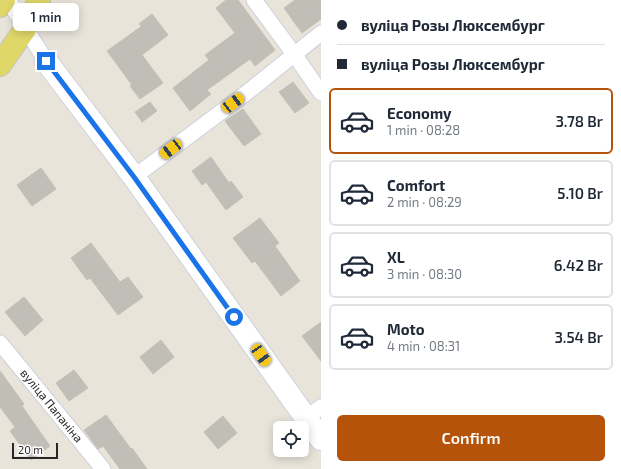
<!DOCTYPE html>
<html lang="en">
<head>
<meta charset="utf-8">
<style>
	:root { --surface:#fff; --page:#f2f2f3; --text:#1f2937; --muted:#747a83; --line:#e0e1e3; --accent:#b45309 }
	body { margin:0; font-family:"Exo 2",sans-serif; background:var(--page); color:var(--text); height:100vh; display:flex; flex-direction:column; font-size:15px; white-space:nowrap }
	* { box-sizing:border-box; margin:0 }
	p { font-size:13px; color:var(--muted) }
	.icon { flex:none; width:22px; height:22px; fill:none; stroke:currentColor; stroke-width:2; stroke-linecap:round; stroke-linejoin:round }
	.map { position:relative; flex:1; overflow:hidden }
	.drawer { display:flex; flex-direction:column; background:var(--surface); width:300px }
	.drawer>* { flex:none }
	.guide { display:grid; align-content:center; height:88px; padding:0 16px; background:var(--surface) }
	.fabs { position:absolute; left:273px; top:421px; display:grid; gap:8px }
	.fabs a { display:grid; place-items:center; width:36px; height:36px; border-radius:6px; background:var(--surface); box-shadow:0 2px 10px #0003; font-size:20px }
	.scale { position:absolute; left:12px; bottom:10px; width:46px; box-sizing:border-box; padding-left:4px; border:2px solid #272727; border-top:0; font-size:11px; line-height:14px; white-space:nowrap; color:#272727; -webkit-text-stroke:3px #fff; paint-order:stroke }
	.end { position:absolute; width:18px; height:18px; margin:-9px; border:5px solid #1a73e8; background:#fff; box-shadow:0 0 0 2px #fff }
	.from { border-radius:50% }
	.bubble { position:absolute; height:28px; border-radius:6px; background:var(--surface); box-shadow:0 2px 10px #0003; font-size:13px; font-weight:600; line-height:28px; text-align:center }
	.car { position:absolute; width:12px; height:24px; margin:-12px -6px; border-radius:5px; box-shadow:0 0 3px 1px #0007; background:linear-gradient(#f5c518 24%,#345 0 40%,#f5c518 0 76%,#345 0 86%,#f5c518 0) }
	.guide b { display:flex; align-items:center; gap:14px; height:38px; font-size:15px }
	.guide b+b { border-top:1px solid var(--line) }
	.guide i { width:10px; height:10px; background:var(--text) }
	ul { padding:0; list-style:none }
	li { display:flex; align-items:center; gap:12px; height:66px; margin:0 8px 6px; padding:0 8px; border:2px solid var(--line); border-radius:6px }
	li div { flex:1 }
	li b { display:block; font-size:15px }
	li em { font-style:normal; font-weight:600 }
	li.on { border-color:var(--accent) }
	li>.icon { width:36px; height:36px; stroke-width:1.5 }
	.action { display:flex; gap:8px; margin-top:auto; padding:8px 16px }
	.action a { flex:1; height:46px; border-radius:6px; background:var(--accent); color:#fff; font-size:16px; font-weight:600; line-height:46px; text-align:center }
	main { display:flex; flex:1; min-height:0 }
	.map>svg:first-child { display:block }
	.building { fill:#c0beb7; stroke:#c3c0b4 }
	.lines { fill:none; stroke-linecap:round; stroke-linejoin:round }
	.street-casing { stroke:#cfd0de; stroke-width:17 }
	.secondary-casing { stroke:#cfd0de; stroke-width:24 }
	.primary-casing { stroke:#c3c3c3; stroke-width:24 }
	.street { stroke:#fff; stroke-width:15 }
	.secondary { stroke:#fff; stroke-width:22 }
	.primary { stroke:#dfd768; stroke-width:22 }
	.route { stroke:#1a73e8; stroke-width:5 }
	.labels { text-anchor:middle; stroke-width:4; stroke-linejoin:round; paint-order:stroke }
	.street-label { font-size:12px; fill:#272727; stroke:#fff }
</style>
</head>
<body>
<main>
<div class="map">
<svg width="321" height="469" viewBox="0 0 321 469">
	<rect width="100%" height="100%" fill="#e8e4da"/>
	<g class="building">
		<path d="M 226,0 L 238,0 L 275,50 L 255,66 L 250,59 L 207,90 L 211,94 L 190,111 L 173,88 L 209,60 L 205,55 L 235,33 L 216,8 Z"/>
		<path d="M 295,0 L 321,0 L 321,19 L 302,33 L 284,8 Z"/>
		<path d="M 152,14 L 168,35 L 142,55 L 163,83 L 140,99 L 130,86 L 132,85 L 107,51 L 142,26 L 139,24 Z"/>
		<path d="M 293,82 L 309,103 L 295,113 L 279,92 Z"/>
		<path d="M 150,102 L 157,111 L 142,122 L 135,112 Z"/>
		<path d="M 243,109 L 261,134 L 244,146 L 225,121 Z"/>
		<path d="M 211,157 L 229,183 L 231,181 L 243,197 L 226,210 L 206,182 L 202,185 L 192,171 Z"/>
		<path d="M 41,168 L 56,189 L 32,206 L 17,185 Z"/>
		<path d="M 260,218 L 279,243 L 275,246 L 300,281 L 281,296 L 255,261 L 252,263 L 233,238 Z"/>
		<path d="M 91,243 L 120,282 L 128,277 L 143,297 L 118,315 L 90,278 L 87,280 L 71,258 Z"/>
		<path d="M 24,297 L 43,320 L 25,336 L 5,312 Z"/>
		<path d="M 321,322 L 321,361 L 302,336 Z"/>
		<path d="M 161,340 L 174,357 L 153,374 L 140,357 Z"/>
		<path d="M 74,370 L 88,388 L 69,401 L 56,383 Z"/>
		<path d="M 0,371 L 24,404 L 22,406 L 50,446 L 31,460 L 10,431 L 15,427 L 0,407 Z"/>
		<path d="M 106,415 L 131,449 L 132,448 L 147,469 L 120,469 L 103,446 L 98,449 L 90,438 L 84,430 Z"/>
		<path d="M 223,416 L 237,433 L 218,449 L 204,432 Z"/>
	</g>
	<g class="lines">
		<defs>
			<g id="street">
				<path d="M 8,0 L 46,61"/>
				<path d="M 254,0 L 294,54 L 321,93"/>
				<path d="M 134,177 L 245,94 L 321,33"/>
				<path id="s1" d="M 0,343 L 103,469"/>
				<path d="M 306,418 L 321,407"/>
			</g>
			<path id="secondary" d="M 46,61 L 134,177 L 321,439"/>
			<g id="primary">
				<path d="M 0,6 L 4,0"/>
				<path d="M 0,65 L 25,29 L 39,0"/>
			</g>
		</defs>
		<use href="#street" class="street-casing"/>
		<use href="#secondary" class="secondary-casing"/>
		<use href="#primary" class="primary-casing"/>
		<use href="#street" class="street"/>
		<use href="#secondary" class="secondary"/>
		<use href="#primary" class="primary"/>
	</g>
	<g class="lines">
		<path class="route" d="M 46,61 L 134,177 L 234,317"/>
	</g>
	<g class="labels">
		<g class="street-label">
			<text dy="4" stroke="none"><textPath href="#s1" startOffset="81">вуліца Папаніна</textPath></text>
		</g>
	</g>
</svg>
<div class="fabs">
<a><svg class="icon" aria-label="locate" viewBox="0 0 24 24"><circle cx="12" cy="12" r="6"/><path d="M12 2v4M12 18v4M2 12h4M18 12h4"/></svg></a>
</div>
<div class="scale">20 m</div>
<i class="end from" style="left:234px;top:317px"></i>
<i class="end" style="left:46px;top:61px"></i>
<div class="bubble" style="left:13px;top:3px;width:66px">1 min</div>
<i class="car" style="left:233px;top:103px;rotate:53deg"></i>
<i class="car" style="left:171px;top:149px;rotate:233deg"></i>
<i class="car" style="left:261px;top:355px;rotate:145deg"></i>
</div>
<section class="drawer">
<div class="guide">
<b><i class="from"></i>вуліца Розы Люксембург</b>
<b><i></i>вуліца Розы Люксембург</b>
</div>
<ul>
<li class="on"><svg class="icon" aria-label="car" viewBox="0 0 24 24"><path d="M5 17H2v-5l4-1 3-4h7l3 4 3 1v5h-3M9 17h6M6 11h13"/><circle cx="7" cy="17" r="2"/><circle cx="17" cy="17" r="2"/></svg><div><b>Economy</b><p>1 min · 08:28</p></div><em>3.78 Br</em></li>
<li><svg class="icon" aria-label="car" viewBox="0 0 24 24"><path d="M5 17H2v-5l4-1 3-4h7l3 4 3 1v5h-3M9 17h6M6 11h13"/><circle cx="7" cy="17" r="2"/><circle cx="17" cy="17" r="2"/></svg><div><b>Comfort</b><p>2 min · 08:29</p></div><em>5.10 Br</em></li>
<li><svg class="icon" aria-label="car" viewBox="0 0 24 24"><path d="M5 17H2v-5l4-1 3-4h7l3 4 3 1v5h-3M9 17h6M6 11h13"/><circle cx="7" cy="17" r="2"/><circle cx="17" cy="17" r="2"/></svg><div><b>XL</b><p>3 min · 08:30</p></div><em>6.42 Br</em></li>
<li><svg class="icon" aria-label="car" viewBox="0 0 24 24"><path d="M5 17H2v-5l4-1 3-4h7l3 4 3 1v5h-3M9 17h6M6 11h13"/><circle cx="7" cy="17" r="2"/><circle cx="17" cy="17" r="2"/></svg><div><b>Moto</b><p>4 min · 08:31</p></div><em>3.54 Br</em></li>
</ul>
<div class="action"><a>Confirm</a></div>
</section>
</main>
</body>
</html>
